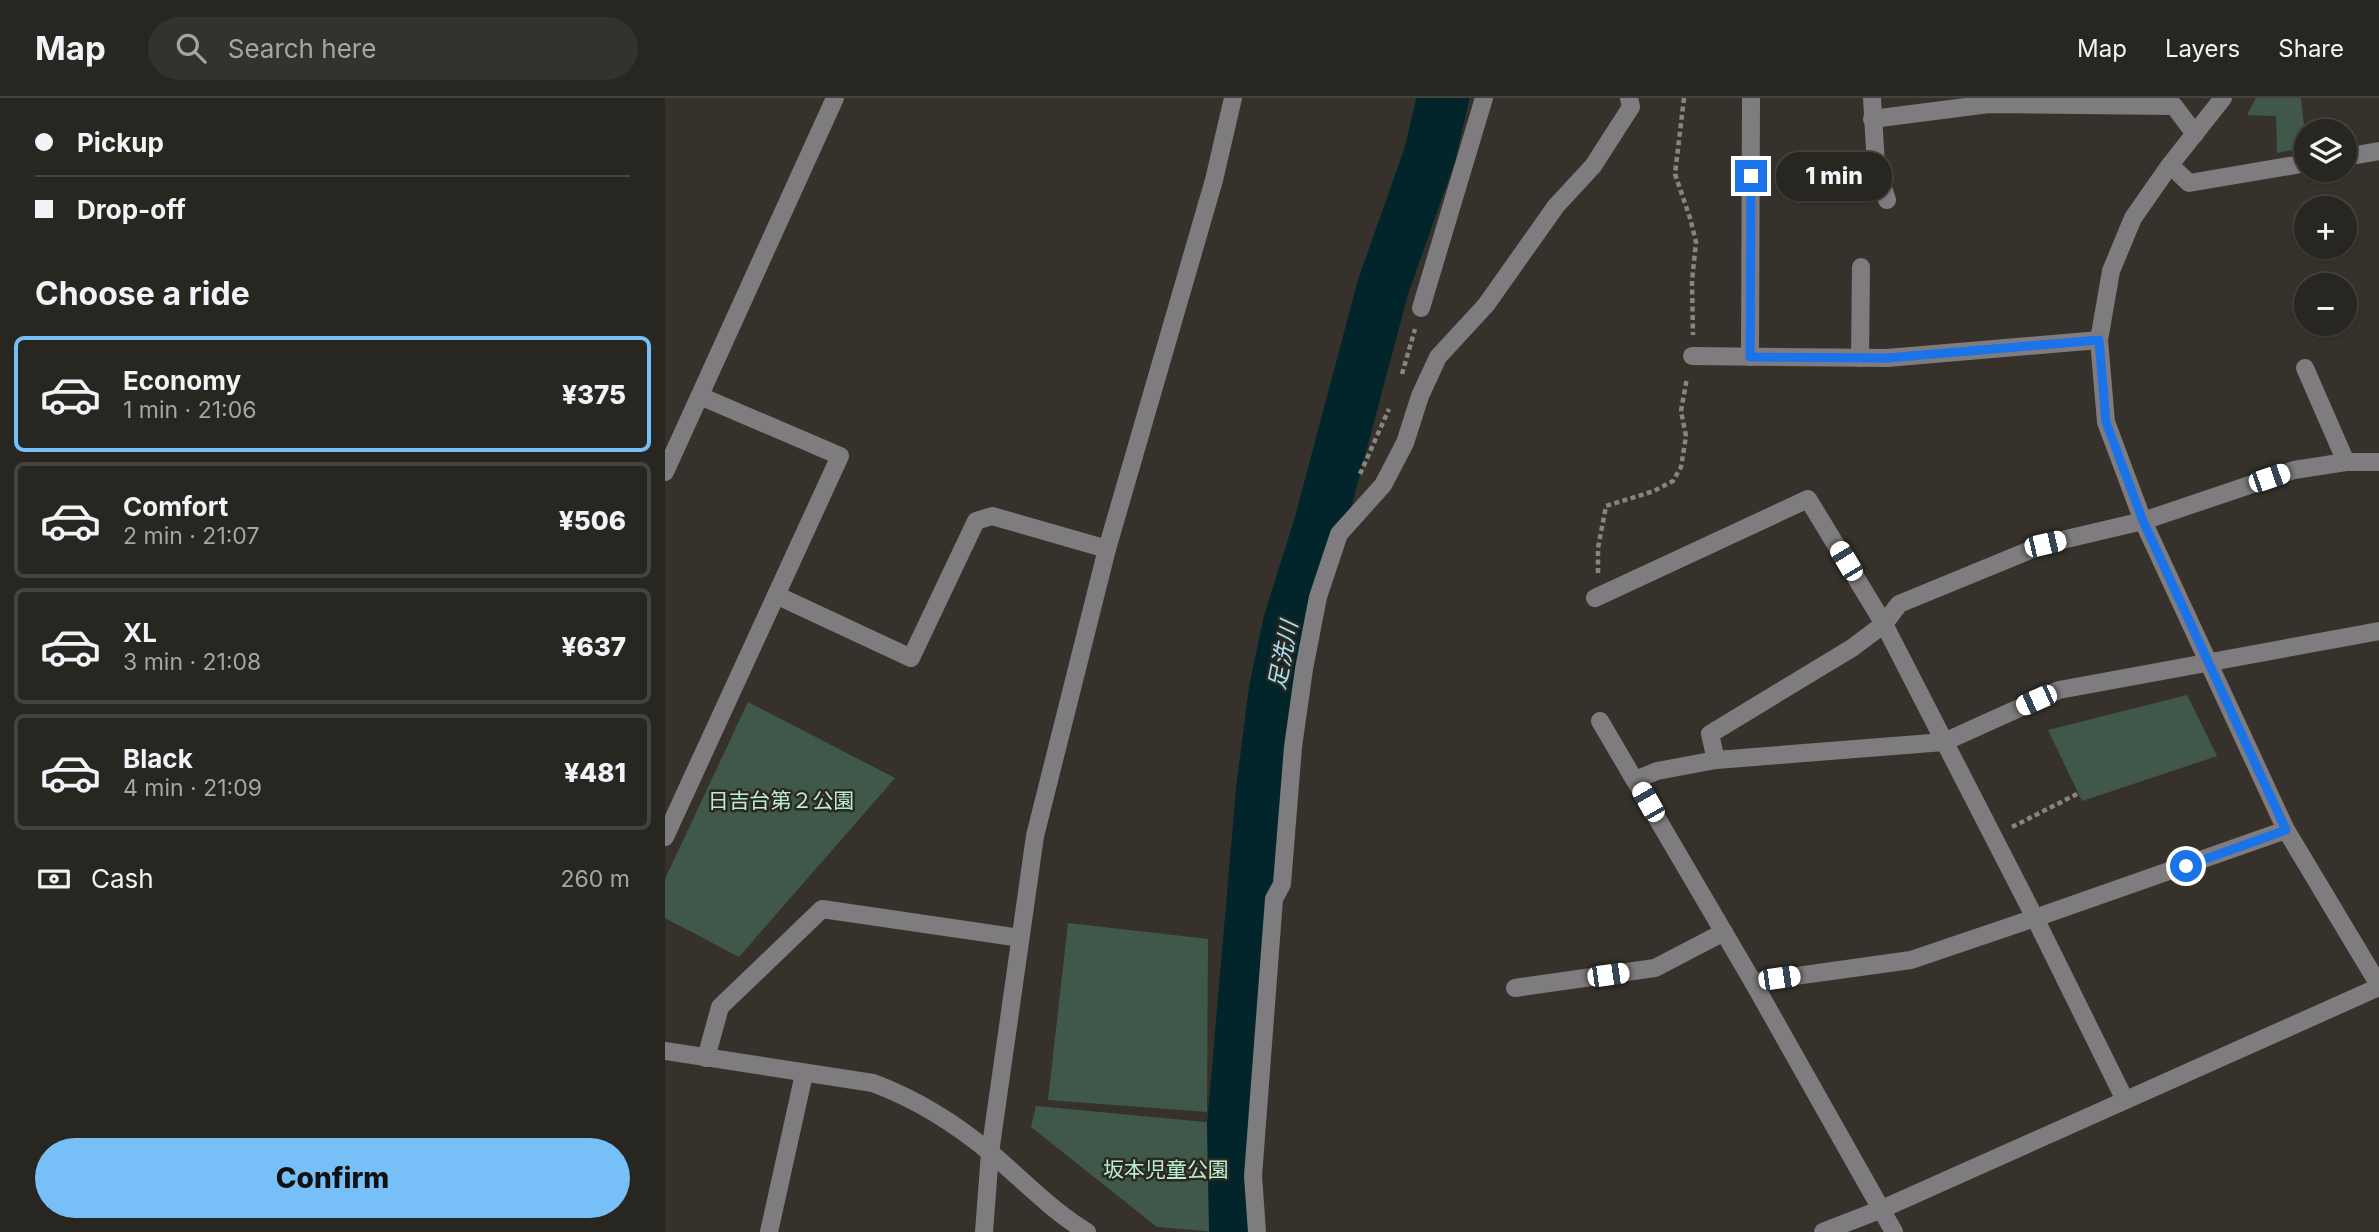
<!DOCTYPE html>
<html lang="en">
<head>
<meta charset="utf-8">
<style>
	:root { --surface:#282620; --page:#34322d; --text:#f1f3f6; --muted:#a5a5a5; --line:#44433e; --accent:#77c0f7 }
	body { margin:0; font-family:Inter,"Noto Sans JP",sans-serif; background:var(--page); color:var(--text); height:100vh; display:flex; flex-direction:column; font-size:26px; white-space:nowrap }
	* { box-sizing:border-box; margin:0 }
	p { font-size:23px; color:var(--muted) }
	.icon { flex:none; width:38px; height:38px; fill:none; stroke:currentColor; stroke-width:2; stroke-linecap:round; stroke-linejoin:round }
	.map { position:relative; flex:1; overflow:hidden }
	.drawer { display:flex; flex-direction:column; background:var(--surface); width:665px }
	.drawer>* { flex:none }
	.guide { display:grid; align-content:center; height:154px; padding:0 35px; background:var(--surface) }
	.fabs { position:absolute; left:1629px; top:21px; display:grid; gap:14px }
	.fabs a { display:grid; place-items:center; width:63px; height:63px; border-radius:50%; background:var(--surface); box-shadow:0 2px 5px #0004,0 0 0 2px var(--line); font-size:35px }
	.end { position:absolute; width:32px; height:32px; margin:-16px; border:9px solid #1a73e8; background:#fff; box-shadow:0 0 0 4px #fff }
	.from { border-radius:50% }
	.bubble { position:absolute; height:49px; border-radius:24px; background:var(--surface); box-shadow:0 2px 5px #0004,0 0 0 2px var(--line); font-size:23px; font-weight:800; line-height:49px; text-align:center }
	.car { position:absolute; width:21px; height:42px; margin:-21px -10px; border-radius:9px; box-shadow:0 0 5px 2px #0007; background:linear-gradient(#fff 24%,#345 0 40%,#fff 0 76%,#345 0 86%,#fff 0) }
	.guide b { display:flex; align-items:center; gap:24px; height:66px; font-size:26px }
	.guide b+b { border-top:2px solid var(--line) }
	.guide i { width:18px; height:18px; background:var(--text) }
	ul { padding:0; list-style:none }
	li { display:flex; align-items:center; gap:21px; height:116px; margin:0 14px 10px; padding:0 21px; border:4px solid var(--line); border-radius:10px }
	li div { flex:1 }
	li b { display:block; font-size:26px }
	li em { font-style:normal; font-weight:800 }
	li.selected { border-color:var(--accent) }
	li>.icon { width:63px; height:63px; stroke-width:1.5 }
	h2 { padding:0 35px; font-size:32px; line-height:84px }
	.pay { display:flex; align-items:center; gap:18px; height:77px; padding:0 35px; font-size:26px }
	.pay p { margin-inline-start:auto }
	.primary-button { display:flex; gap:14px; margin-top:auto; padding:14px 35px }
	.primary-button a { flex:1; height:80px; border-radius:42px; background:var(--accent); color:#111; font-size:28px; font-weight:800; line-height:80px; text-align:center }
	header { display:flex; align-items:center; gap:42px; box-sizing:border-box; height:98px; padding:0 35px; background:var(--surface); border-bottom:2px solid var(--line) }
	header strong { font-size:33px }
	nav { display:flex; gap:38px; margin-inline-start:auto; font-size:24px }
	.search { width:490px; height:63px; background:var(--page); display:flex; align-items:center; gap:18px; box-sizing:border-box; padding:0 24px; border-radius:38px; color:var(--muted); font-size:26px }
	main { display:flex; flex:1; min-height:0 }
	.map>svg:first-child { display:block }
	.green { fill:#405849 }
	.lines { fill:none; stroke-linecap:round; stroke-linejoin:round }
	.river { stroke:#01252b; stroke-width:52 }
	.path { stroke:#88857f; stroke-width:4.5; stroke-dasharray:5 3.5; stroke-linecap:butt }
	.minor { stroke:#7f7c7f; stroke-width:18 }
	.route { stroke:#1a73e8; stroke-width:9 }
	.labels { text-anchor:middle; stroke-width:5; stroke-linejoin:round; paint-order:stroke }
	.park-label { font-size:21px; fill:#b8efce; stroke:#2c2821 }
	.water-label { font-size:23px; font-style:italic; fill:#9fe4f2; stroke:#2c2821 }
</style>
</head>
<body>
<header>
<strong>Map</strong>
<div class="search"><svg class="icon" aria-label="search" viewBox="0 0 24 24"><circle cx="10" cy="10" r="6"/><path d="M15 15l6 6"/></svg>Search here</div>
<nav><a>Map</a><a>Layers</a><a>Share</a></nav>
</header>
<main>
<section class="drawer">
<div class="guide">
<b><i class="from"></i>Pickup</b>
<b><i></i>Drop-off</b>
</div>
<h2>Choose a ride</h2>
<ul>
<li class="selected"><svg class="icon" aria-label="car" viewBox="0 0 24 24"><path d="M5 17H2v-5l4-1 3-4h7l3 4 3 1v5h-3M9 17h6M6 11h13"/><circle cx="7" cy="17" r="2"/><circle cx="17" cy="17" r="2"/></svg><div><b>Economy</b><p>1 min · 21:06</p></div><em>¥375</em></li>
<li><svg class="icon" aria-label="car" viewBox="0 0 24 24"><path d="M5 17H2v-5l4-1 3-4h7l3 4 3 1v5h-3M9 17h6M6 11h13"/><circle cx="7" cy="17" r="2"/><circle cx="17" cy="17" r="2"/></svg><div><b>Comfort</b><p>2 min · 21:07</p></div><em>¥506</em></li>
<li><svg class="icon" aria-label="car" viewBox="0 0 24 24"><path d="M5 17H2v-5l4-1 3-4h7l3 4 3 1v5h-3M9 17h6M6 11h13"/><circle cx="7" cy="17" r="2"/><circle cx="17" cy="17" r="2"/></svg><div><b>XL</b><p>3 min · 21:08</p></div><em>¥637</em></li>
<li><svg class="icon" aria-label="car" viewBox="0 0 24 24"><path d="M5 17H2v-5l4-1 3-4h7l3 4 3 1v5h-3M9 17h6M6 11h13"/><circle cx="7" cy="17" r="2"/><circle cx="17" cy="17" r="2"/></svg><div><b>Black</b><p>4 min · 21:09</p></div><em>¥481</em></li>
</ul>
<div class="pay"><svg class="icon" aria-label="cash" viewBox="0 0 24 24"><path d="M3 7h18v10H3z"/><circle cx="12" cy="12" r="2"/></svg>Cash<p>260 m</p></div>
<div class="primary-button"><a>Confirm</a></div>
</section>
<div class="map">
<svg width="1714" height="1134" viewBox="0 0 1714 1134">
	<rect width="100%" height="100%" fill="#36322b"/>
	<g class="green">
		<path d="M 1591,0 L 1636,0 L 1641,49 L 1612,55 L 1611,18 L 1582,17 Z"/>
		<path d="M 1522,597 L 1552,658 L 1417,703 L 1383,632 Z"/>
		<path d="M 83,604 L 230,680 L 74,859 L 0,820 L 0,781 Z"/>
		<path d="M 403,825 L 543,841 L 542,1014 L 383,1002 Z"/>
		<path d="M 371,1008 L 551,1025 L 553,1134 L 492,1129 L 366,1029 Z"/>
	</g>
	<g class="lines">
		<path class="river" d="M 570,1134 L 568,1028 L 597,692 L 610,591 L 624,525 L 655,426 L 718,189 L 765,56 L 778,0"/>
		<g class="path">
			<path d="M 1019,0 L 1010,76 L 1025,120 L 1031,144 L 1027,183 L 1028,237"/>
			<path d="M 737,276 L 750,231"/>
			<path d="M 695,376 L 724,311"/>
			<path d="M 933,475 L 933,450 L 941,408 L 989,393 L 1008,383 L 1016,369 L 1021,338 L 1016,313 L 1022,280"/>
			<path d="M 1347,729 L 1414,695"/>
		</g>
		<g class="minor">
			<path d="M 1207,0 L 1211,68 L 1222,102"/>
			<path d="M 1558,0 L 1505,67 L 1468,120 L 1446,173 L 1434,242 L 1441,324 L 1478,423 L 1621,732 L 1714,887"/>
			<path d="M 1207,21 L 1324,6 L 1509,8 L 1530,36"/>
			<path d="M 1680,59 L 1714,53"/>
			<path d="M 1505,67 L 1524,85 L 1642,65"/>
			<path d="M 756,210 L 819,0"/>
			<path d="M 1027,258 L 1222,260 L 1434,242"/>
			<path d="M 1085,259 L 1086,0"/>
			<path d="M 1195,260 L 1196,169"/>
			<path d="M 1640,270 L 1681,364"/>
			<path d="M 0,374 L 170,0"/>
			<path d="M 111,497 L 246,560 L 311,423 L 327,418 L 442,451"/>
			<path d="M 930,500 L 1143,401 L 1219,526 L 1370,820 L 1460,1002"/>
			<path d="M 935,623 L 1088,884 L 1229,1134"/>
			<path d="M 1051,662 L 1045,636 L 1187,550 L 1219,526 L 1234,506 L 1380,446 L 1478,423 L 1629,372 L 1681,364 L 1714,364"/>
			<path d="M 970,682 L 992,673 L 1051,662 L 1279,644 L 1394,592 L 1714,533"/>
			<path d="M 0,739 L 175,358 L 35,298"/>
			<path d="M 1088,884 L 1246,862 L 1370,820 L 1621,732"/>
			<path d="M 850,890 L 990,870 L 1059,834"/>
			<path d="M 0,953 L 208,985 C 251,1001 291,1026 327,1056 C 359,1083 387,1113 422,1134"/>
			<path d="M 41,960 L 55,909 L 157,811 L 355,840"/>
			<path d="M 104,1134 L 139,976"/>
			<path d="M 319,1134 L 325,1055 L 370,738 L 442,451 L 549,82 L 568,0"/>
			<path d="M 592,1134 L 588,1078 L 609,801 L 617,786 L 628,649 L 639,571 L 653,499 L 674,436 L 718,387 L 740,345 L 755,298 L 773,259 L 821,207 L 891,108 L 928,68 L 966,9 L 964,0"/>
			<path d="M 1158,1134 L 1217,1111 L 1714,889"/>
		</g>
	</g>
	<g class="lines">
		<path class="route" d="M 1086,78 L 1085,259 L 1222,260 L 1434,242 L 1441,324 L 1478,423 L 1621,732 L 1521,768"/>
	</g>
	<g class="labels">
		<g class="park-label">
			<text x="116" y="710">日吉台第２公園</text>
			<text x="501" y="1079">坂本児童公園</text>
		</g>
		<g class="water-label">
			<text transform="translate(618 557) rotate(-79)" y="8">足洗川</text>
		</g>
	</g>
</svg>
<div class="fabs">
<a><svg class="icon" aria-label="layers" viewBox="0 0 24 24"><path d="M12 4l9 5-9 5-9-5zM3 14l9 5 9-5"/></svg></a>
<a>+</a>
<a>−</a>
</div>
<i class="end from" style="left:1521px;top:768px"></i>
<i class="end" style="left:1086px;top:78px"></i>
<div class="bubble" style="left:1111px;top:54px;width:116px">1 min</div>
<i class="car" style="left:1604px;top:380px;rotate:71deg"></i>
<i class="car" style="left:1380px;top:446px;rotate:77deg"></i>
<i class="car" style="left:1181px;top:463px;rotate:329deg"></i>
<i class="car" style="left:1371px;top:602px;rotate:246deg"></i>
<i class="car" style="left:983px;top:704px;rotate:330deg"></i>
<i class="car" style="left:943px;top:877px;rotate:82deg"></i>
<i class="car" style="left:1114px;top:880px;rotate:82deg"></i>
</div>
</main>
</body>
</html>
